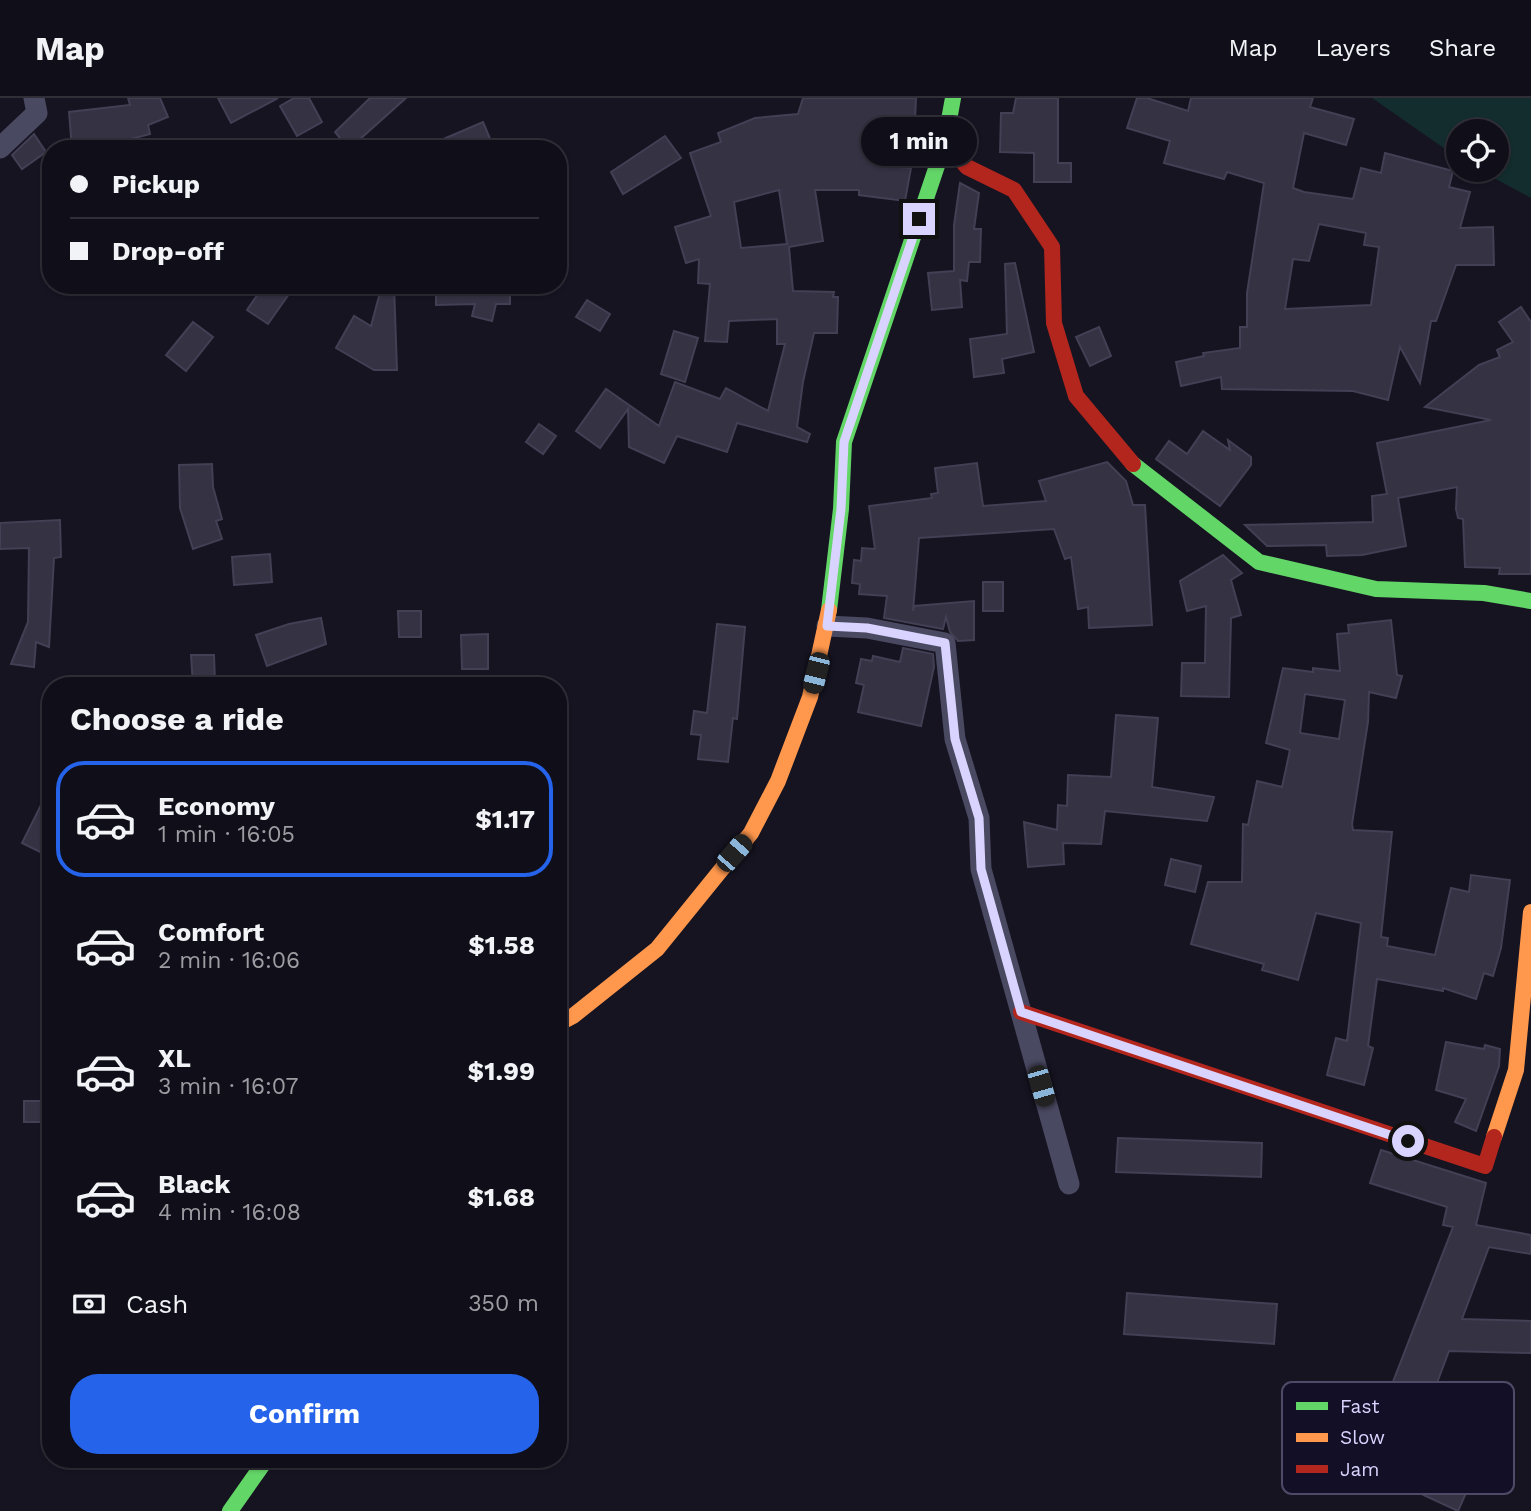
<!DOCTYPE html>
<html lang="en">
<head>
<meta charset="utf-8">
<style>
	:root { --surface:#100f19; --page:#1e1d26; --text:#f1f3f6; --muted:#9c9ca2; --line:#302f38; --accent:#2563eb }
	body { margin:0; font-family:"Work Sans",sans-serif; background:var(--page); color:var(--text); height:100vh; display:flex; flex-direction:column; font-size:26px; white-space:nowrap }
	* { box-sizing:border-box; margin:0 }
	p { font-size:23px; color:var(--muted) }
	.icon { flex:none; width:38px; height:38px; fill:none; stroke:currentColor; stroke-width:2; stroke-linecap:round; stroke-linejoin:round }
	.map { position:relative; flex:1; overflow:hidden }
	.panel { position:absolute; left:42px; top:579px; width:525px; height:791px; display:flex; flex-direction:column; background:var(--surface); border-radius:28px; box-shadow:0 2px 5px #0004,0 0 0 2px var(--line) }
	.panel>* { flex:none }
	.hud { position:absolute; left:42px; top:42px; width:525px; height:154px; border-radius:28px; box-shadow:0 2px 5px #0004,0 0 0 2px var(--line); display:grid; align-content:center; height:154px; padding:0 28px; background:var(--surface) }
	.fabs { position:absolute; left:1446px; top:21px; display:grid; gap:14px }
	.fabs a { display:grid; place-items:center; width:63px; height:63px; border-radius:50%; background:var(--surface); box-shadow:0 2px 5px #0004,0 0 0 2px var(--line); font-size:35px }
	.end { position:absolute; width:32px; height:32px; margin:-16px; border:9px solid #d9d4ff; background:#111; box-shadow:0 0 0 4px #111 }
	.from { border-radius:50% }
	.bubble { position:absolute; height:49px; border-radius:24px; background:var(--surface); box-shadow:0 2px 5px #0004,0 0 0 2px var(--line); font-size:23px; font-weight:700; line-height:49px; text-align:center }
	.car { position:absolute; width:21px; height:42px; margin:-21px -10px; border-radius:9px; box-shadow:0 0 5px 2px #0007; background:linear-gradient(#222 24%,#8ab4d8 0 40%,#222 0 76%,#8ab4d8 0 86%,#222 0) }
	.hud b { display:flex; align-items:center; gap:24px; height:66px; font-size:26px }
	.hud b+b { border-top:2px solid var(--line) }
	.hud i { width:18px; height:18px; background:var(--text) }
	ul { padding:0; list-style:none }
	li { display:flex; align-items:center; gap:21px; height:116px; margin:0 14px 10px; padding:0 14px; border:4px solid transparent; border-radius:28px }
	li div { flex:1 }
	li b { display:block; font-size:26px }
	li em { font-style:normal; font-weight:700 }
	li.current { border-color:var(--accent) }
	li>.icon { width:63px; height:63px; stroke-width:1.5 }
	h2 { padding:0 28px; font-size:32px; line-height:84px }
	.pay { display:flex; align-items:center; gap:18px; height:77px; padding:0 28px; font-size:26px }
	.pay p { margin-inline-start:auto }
	.button { display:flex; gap:14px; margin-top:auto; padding:14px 28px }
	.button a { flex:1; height:80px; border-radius:28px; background:var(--accent); color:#fff; font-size:28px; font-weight:700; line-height:80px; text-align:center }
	header { display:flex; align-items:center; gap:42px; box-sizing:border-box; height:98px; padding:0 35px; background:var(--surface); border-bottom:2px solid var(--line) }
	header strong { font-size:33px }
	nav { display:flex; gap:38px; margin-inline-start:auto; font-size:24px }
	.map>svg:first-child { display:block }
	.green { fill:#132c2d }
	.building { fill:#343243; stroke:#433f54; stroke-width:2; fill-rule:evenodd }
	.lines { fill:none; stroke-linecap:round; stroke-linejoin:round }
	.street { stroke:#4a4962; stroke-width:21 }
	.fast { stroke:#63d668; stroke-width:16 }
	.slow { stroke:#ff974d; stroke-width:16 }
	.jam { stroke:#b3261e; stroke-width:16 }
	.route { stroke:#d9d4ff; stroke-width:9 }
	.key { fill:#130f26; stroke:#4e4a67; stroke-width:2 }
	.key-label { font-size:19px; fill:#d9d4ff }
</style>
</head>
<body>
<header>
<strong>Map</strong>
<nav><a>Map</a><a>Layers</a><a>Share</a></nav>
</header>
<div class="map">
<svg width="1531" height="1413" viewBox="0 0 1531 1413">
	<rect width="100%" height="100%" fill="#161421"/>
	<path class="green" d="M 1372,0 L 1531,0 L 1531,100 L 1479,72 L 1496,72 L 1496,33 L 1458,33 L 1458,60 Z"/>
	<g class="building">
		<path d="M 128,0 L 160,0 L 168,19 L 148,27 L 150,36 L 104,48 L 72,51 L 69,14 L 130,7 Z"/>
		<path d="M 218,0 L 278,0 L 231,25 Z"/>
		<path d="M 294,0 L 309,0 L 322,24 L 297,38 L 280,8 Z"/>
		<path d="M 370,0 L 406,0 L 349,51 L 335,34 Z"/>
		<path d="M 803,0 L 916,0 L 915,21 L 886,20 L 884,55 L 899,69 L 911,70 L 905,103 L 859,97 L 859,92 L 815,92 L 823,143 L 789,149 L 793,193 L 834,194 L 833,199 L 838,199 L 837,235 L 814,235 L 803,284 L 797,329 L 810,336 L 807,344 L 737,325 L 727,354 L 677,338 L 664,365 L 629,349 L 628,311 L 600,350 L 576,333 L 606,291 L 659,328 L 675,284 L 720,301 L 726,290 L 768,313 L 785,246 L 777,246 L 777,221 L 729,223 L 727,244 L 705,243 L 710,186 L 698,185 L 699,161 L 686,165 L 675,129 L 711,118 L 690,55 L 721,44 L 718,35 L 755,20 L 798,16 ZM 779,92 L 787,146 L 741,150 L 734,104 Z"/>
		<path d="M 1016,0 L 1058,0 L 1058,65 L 1071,65 L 1071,84 L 1034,84 L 1034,55 L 1000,54 L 1001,15 L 1013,15 Z"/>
		<path d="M 1137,0 L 1147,0 L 1188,13 L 1191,0 L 1313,0 L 1310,9 L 1354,21 L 1346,47 L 1304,35 L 1293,90 L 1304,94 L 1353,101 L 1361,70 L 1381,75 L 1385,55 L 1453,73 L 1449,89 L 1470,94 L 1460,130 L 1493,129 L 1494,167 L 1456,167 L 1436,223 L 1431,223 L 1420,285 L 1400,249 L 1388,302 L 1353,293 L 1222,291 L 1221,279 L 1181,288 L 1176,264 L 1204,258 L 1203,255 L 1240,250 L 1240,229 L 1247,229 L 1247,195 L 1264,85 L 1227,74 L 1224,81 L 1164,65 L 1170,43 L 1127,30 ZM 1319,126 L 1366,135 L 1364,147 L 1379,149 L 1371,207 L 1285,211 L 1293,161 L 1309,163 Z"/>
		<path d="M 483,24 L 491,43 L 472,51 L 420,51 Z"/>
		<path d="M 34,36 L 46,54 L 22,71 L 12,57 Z"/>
		<path d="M 665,38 L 681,60 L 623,96 L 611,74 Z"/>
		<path d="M 960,85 L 979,95 L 974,131 L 981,131 L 980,164 L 969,164 L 967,183 L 960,182 L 962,209 L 932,212 L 928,175 L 954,173 L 954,127 Z"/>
		<path d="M 1015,165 L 1034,254 L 1002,261 L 1004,275 L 974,279 L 970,241 L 1007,236 L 1005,166 Z"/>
		<path d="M 264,187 L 276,187 L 289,196 L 268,226 L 247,212 Z"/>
		<path d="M 382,187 L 394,187 L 397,272 L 374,272 L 336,250 L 354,218 L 371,228 Z"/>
		<path d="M 436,187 L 510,187 L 510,206 L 496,206 L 492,223 L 472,218 L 475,206 L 436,207 Z"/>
		<path d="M 587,202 L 610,216 L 600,233 L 576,219 Z"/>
		<path d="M 1521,209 L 1531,224 L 1531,476 L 1499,476 L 1500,470 L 1465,469 L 1463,421 L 1458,420 L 1456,411 L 1457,389 L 1398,400 L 1406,448 L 1362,457 L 1327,458 L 1326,447 L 1267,448 L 1245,427 L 1373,424 L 1372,398 L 1387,396 L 1377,345 L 1491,322 L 1425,309 L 1479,267 L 1500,259 L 1497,252 L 1513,244 L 1499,224 Z"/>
		<path d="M 193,224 L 213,239 L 186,273 L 166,257 Z"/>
		<path d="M 1099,229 L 1111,258 L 1090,268 L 1076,239 Z"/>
		<path d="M 674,233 L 698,240 L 685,284 L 661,276 Z"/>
		<path d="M 539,326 L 556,338 L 543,356 L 526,344 Z"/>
		<path d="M 1203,333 L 1230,352 L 1228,342 L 1251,359 L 1251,367 L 1220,408 L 1156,361 L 1169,343 L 1187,356 Z"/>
		<path d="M 1107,364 L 1126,383 L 1133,407 L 1145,407 L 1152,527 L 1089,530 L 1088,509 L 1078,511 L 1071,459 L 1065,461 L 1054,431 L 919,440 L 913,513 L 914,508 L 974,503 L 974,542 L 958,543 L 950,534 L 946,519 L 943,531 L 884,520 L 887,498 L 859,496 L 860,486 L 852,485 L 854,462 L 861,463 L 862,450 L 875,451 L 869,408 L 932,400 L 931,396 L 938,395 L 935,370 L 977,365 L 983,408 L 1046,403 L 1039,383 Z"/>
		<path d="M 212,366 L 213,389 L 222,421 L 216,423 L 222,441 L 193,451 L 180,410 L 179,367 Z"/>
		<path d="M 60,422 L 61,459 L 54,460 L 49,549 L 36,544 L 34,569 L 11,566 L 28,524 L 29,450 L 0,451 L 0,425 Z"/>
		<path d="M 270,456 L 272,484 L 234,487 L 232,459 Z"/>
		<path d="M 1223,457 L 1242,475 L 1231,482 L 1241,517 L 1231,520 L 1229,599 L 1181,598 L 1182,565 L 1205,565 L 1206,508 L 1187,513 L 1180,483 Z"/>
		<rect x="983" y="484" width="20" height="29"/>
		<path d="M 398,513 L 421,513 L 421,539 L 399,539 Z"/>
		<path d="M 321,520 L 326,546 L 267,568 L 256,537 L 289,526 Z"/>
		<path d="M 1391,522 L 1397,577 L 1402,578 L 1396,600 L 1369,594 L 1368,624 L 1352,726 L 1353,732 L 1392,734 L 1381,839 L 1388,840 L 1387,848 L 1435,857 L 1451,790 L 1469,794 L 1471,777 L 1510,782 L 1501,850 L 1493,878 L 1484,875 L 1476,901 L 1443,890 L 1443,893 L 1377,881 L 1368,948 L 1373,950 L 1364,987 L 1327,977 L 1336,940 L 1347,943 L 1361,825 L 1316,815 L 1298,882 L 1262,872 L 1264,866 L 1191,846 L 1208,784 L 1242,784 L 1243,726 L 1248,727 L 1257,683 L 1282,689 L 1290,652 L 1266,645 L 1283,570 L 1313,574 L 1313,570 L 1340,573 L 1337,536 L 1349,535 L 1348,527 ZM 1305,596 L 1345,602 L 1339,641 L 1300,635 Z"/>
		<path d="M 717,526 L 745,529 L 737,621 L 733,620 L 728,664 L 698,661 L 701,637 L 691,636 L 694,613 L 707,615 Z"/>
		<path d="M 488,536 L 488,571 L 462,571 L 461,537 Z"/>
		<path d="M 903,550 L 933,556 L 934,569 L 921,628 L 858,614 L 864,587 L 856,585 L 861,561 L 872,563 L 873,558 L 900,564 Z"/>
		<path d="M 191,557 L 214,557 L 215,586 L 193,587 Z"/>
		<path d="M 1116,617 L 1158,620 L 1152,689 L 1214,699 L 1207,723 L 1105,713 L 1101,746 L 1063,745 L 1064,766 L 1028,769 L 1024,724 L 1057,732 L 1058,707 L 1067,708 L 1068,677 L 1111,679 Z"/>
		<path d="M 51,687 L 51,742 L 44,756 L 22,745 Z"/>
		<path d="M 1171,761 L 1201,768 L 1195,794 L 1165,787 Z"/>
		<path d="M 1446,944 L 1484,951 L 1485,947 L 1500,951 L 1499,968 L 1476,1033 L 1455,1024 L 1466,1001 L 1436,992 Z"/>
		<rect x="24" y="1003" width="20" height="21"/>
		<path d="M 1118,1040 L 1262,1045 L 1261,1079 L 1116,1074 Z"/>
		<path d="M 1381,1052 L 1486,1085 L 1476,1127 L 1531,1137 L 1531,1156 L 1489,1149 L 1462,1221 L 1531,1223 L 1531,1255 L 1449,1253 L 1423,1322 L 1384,1307 L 1453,1129 L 1443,1127 L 1447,1109 L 1370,1085 Z"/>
		<path d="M 1127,1195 L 1277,1206 L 1274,1246 L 1124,1236 Z"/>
		<path d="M 1470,1317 L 1505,1326 L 1500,1351 L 1487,1348 L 1458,1413 L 1391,1382 L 1408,1342 L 1459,1364 Z"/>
	</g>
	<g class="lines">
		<g class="street">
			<path d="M 0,50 L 37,15 L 34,0"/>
			<path d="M 827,528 L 867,530 L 945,545 L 955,641 L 979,720 L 981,771 L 1069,1086"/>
		</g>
		<g class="fast">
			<path d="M 1133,366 L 1259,464 L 1376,491 L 1484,495 L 1531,503"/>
			<path d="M 829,512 L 841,411 L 844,344 L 945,44 L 953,0"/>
			<path d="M 230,1413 L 266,1362"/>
		</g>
		<g class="slow">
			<path d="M 558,926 L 573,918 L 657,851 L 751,735 L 778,683 L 810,599 L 829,512"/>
			<path d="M 1494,1039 L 1516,972 L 1531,814"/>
		</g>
		<g class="jam">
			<path d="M 945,44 L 967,69 L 1014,92 L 1052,149 L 1054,225 L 1076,298 L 1133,366"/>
			<path d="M 1021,914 L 1485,1068 L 1494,1039"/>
		</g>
	</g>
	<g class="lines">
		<path class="route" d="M 919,121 L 844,344 L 841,411 L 827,528 L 867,530 L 945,545 L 955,641 L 979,720 L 981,771 L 1021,914 L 1408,1043"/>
	</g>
	<rect x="1282" y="1284" width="232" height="112" rx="10" class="key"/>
	<rect x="1296" y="1304" width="32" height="8" fill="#63d668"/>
	<rect x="1296" y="1335" width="32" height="9" fill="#ff974d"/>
	<rect x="1296" y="1367" width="32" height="8" fill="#b3261e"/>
	<g class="key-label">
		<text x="1340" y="1315">Fast</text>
		<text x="1340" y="1346">Slow</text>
		<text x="1340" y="1378">Jam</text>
	</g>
</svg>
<div class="fabs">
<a><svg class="icon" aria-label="locate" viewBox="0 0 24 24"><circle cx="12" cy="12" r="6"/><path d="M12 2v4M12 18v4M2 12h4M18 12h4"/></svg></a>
</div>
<i class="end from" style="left:1408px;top:1043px"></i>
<i class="end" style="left:919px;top:121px"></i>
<div class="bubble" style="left:861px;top:19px;width:116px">1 min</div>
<i class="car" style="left:816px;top:575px;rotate:194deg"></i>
<i class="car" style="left:734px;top:755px;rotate:41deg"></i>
<i class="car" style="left:1041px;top:988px;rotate:164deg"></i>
<div class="hud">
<b><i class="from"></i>Pickup</b>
<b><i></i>Drop-off</b>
</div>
<section class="panel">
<h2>Choose a ride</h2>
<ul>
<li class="current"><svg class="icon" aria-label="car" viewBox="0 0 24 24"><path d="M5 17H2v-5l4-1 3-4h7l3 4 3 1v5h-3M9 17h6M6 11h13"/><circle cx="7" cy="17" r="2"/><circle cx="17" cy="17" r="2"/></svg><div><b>Economy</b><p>1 min · 16:05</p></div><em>$1.17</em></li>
<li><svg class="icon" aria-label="car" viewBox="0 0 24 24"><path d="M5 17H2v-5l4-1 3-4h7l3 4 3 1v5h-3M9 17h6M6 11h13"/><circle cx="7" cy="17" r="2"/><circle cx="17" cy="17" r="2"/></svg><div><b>Comfort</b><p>2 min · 16:06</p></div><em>$1.58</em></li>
<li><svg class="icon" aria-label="car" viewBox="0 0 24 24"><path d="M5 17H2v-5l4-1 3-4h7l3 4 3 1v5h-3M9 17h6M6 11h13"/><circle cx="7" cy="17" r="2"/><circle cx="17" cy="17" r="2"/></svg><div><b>XL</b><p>3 min · 16:07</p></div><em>$1.99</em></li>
<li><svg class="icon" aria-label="car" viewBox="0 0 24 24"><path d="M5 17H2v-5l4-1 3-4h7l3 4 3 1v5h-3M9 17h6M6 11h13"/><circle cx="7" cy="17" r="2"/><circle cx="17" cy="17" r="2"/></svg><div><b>Black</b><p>4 min · 16:08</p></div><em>$1.68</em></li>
</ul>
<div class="pay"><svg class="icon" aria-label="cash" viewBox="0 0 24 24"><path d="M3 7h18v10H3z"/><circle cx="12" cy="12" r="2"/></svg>Cash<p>350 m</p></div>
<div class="button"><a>Confirm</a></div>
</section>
</div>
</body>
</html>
